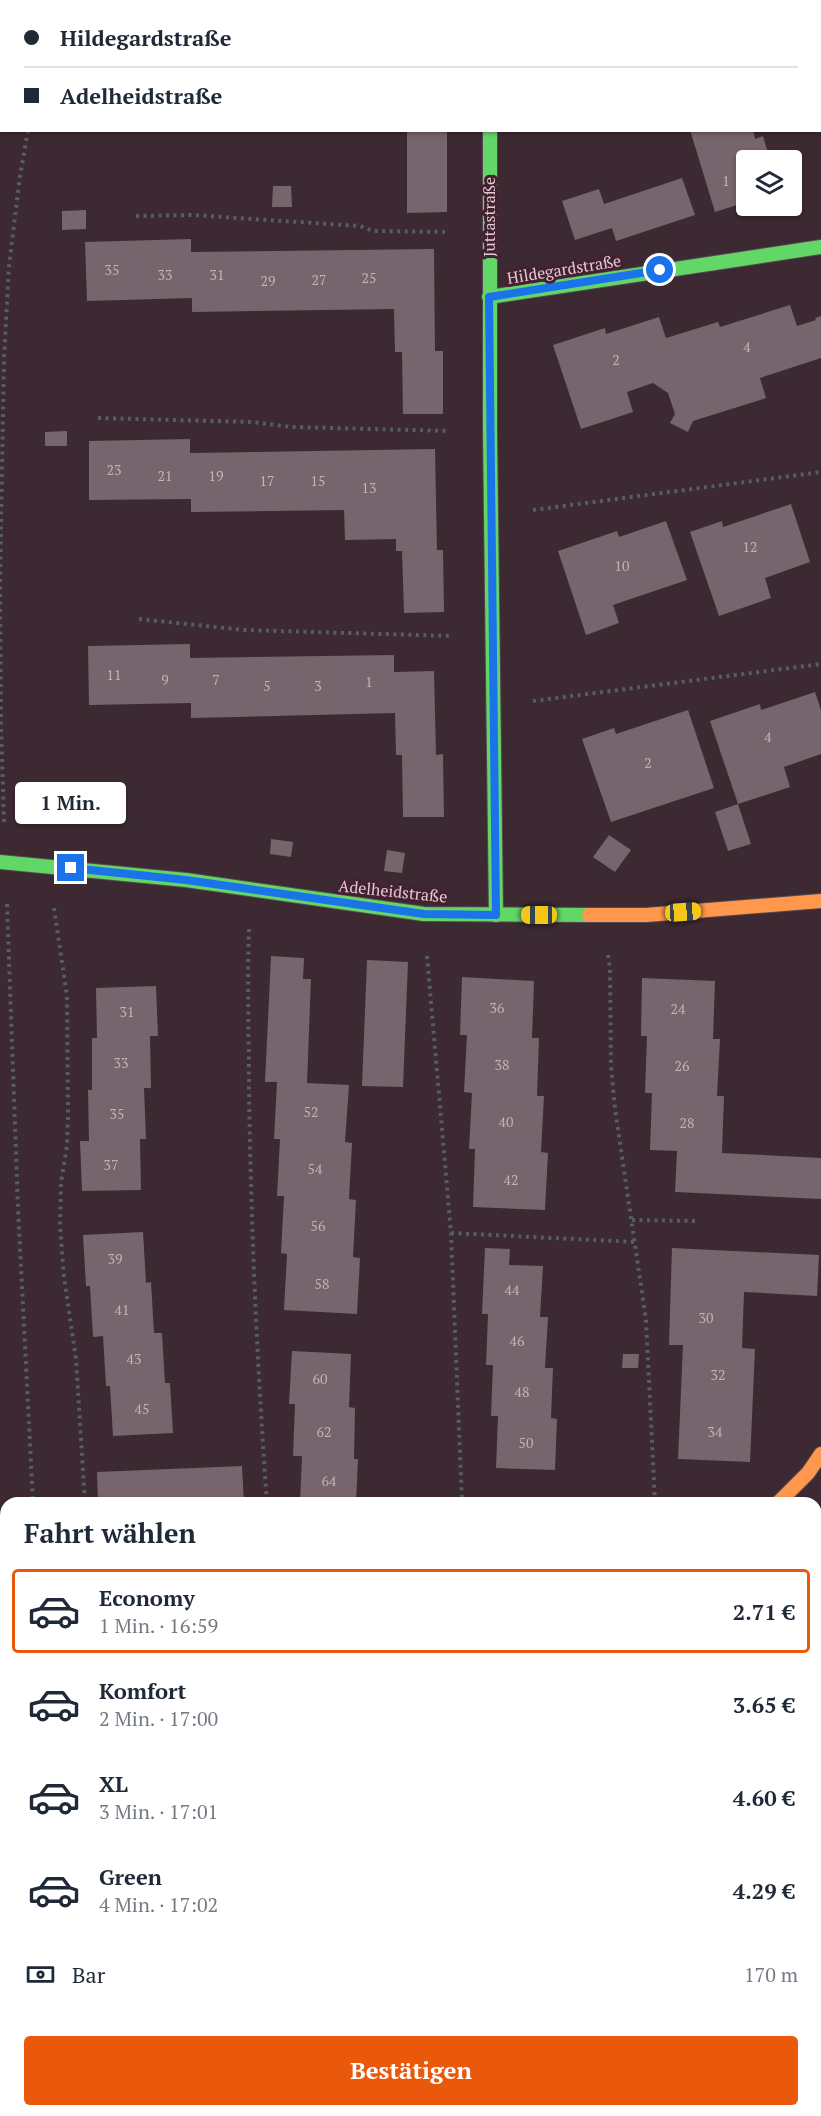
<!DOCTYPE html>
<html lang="de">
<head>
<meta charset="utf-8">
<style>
	:root { --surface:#fff; --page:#f6f6f7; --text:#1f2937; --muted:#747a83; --line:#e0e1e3; --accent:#ea580c }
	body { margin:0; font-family:"PT Serif",serif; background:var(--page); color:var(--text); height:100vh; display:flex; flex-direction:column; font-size:22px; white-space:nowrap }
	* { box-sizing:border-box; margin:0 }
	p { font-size:20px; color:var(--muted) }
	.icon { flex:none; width:33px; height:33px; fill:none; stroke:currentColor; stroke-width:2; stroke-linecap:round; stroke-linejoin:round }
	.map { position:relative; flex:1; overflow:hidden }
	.sheet { position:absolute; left:0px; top:1497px; width:822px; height:620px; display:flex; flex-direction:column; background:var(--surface); border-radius:18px 18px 0 0; box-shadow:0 2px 4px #0004 }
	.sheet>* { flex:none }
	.top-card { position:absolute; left:0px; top:0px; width:822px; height:132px; box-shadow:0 2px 4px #0004; display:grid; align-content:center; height:132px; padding:0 24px; background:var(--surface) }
	.controls { position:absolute; left:736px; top:150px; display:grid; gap:12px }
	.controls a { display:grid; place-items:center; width:66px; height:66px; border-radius:6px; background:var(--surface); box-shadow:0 2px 4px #0004; font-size:30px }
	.end { position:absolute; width:27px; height:27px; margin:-14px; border:8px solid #1a73e8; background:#fff; box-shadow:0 0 0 3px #fff }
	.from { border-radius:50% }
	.bubble { position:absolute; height:42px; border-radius:6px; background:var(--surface); box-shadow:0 2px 4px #0004; font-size:20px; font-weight:600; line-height:42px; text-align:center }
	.car { position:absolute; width:18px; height:36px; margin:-18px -9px; border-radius:8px; box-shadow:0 0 4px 2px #0007; background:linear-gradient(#f5c518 24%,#345 0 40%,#f5c518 0 76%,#345 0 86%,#f5c518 0) }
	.top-card b { display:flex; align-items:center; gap:21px; height:57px; font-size:22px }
	.top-card b+b { border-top:2px solid var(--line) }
	.top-card i { width:15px; height:15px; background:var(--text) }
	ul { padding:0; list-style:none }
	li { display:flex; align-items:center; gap:18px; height:84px; margin:0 12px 9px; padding:0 12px; border:3px solid transparent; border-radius:6px }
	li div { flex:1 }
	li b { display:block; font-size:22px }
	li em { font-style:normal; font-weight:600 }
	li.active { border-color:var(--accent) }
	li>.icon { width:54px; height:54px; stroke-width:1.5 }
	h2 { padding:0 24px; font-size:27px; line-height:72px }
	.pay { display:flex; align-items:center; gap:15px; height:66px; padding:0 24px; font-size:22px }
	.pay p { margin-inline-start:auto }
	.action { display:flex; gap:12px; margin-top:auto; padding:12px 24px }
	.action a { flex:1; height:69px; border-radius:6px; background:var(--accent); color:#fff; font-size:24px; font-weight:600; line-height:69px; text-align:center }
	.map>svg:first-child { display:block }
	.green { fill:#713e1c }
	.building { fill:#76656c }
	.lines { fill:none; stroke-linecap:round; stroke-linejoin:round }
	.street-casing { stroke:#58484f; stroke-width:35 }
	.fast-casing { stroke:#58484f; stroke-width:16 }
	.slow-casing { stroke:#58484f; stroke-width:16 }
	.path { stroke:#545f5e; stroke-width:4; stroke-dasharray:3 4.5; stroke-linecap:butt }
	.street { stroke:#4e6562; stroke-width:33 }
	.fast { stroke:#63d668; stroke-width:14 }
	.slow { stroke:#ff974d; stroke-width:14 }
	.route { stroke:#1a73e8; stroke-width:8 }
	.labels { text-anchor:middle; stroke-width:6; stroke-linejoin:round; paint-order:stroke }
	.number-label { font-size:14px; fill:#c6b1b9 }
	.street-label { font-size:16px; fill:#e1cad3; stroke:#442131 }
</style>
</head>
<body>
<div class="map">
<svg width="821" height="2116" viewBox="0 0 821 2116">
	<rect width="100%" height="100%" fill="#3c2932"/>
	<path class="green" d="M 821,1740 L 821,1862 L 816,1863 L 816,1742 Z"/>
	<g class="building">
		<path d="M 407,130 L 447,130 L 447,212 L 407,213 Z"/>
		<path d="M 690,130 L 753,130 L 755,139 L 763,136 L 770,160 L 747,160 L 747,202 L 715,212 Z"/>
		<path d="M 682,178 L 695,215 L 616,241 L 612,228 L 575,240 L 562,201 L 599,189 L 604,204 Z"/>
		<path d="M 273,186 L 291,186 L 292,207 L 272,207 Z"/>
		<path d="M 86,210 L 86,229 L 62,230 L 62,211 Z"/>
		<path d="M 191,239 L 191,252 L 434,249 L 435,351 L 443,351 L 443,414 L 403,414 L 402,352 L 395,352 L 394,309 L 192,312 L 192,298 L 87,301 L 85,242 Z"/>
		<path d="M 790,305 L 797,326 L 816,320 L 815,318 L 821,316 L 821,358 L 760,378 L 766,398 L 693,421 L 688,432 L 670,423 L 675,414 L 668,393 L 653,383 L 627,392 L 633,412 L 581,429 L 553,345 L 605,328 L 606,334 L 659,317 L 666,338 L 718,322 L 720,327 Z"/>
		<path d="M 67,431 L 67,446 L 45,446 L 45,432 Z"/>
		<path d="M 190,439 L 190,453 L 435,449 L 437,550 L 443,550 L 444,612 L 404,613 L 402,551 L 396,551 L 396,539 L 345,540 L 344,510 L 191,512 L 191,499 L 89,500 L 89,441 Z"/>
		<path d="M 791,504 L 810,562 L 765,578 L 771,598 L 719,616 L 690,532 L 722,521 L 723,527 Z"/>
		<path d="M 666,521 L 687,580 L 613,605 L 619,623 L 586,635 L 558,551 L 617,531 L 619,537 Z"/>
		<path d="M 190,644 L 190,658 L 394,655 L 394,672 L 434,671 L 436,755 L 443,754 L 444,817 L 403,817 L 402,755 L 396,755 L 395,713 L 191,718 L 191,703 L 89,705 L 88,646 Z"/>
		<path d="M 815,692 L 821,710 L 821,754 L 784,767 L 790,787 L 738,804 L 710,721 L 760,704 L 761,710 Z"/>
		<path d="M 688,710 L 714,788 L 611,822 L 582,739 L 614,728 L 616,734 Z"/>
		<path d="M 738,804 L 751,844 L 728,851 L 715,812 Z"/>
		<path d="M 609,835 L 631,850 L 615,872 L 593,857 Z"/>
		<path d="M 271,839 L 293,842 L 291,857 L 270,854 Z"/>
		<path d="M 387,850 L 405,853 L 402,873 L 384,871 Z"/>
		<path d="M 271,956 L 304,958 L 303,979 L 311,979 L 307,1083 L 349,1085 L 345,1142 L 352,1143 L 349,1199 L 356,1200 L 353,1257 L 360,1258 L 357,1314 L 284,1310 L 287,1254 L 281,1253 L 284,1196 L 277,1196 L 280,1139 L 274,1139 L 277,1082 L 265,1082 Z"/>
		<path d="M 367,960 L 408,962 L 403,1087 L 362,1086 Z"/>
		<path d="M 462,977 L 534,981 L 532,1038 L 539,1038 L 537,1096 L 544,1096 L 541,1152 L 548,1153 L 545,1210 L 473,1207 L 475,1149 L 469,1149 L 472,1093 L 464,1092 L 467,1035 L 460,1035 Z"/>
		<path d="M 642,978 L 715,981 L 713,1039 L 720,1039 L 717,1096 L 724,1096 L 722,1153 L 821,1158 L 821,1199 L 675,1192 L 677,1151 L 650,1150 L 652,1093 L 645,1093 L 647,1036 L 641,1036 Z"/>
		<path d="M 156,986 L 158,1036 L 150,1036 L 151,1088 L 144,1088 L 146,1139 L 140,1139 L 141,1190 L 82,1191 L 80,1141 L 89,1141 L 88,1090 L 92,1090 L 92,1038 L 97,1038 L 96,988 Z"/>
		<path d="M 143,1232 L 146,1283 L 151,1282 L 154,1333 L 162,1333 L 165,1383 L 170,1383 L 173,1433 L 113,1436 L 110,1386 L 106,1386 L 103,1336 L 93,1337 L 90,1286 L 86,1286 L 83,1235 Z"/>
		<path d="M 485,1248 L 510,1249 L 509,1265 L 543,1266 L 540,1317 L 548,1317 L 545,1368 L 553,1368 L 551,1418 L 557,1419 L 555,1470 L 496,1468 L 498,1416 L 491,1416 L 493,1365 L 486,1365 L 488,1314 L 482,1314 Z"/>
		<path d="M 672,1248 L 819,1255 L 817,1296 L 744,1292 L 742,1348 L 755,1349 L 750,1462 L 678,1459 L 683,1345 L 669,1345 Z"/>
		<path d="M 292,1351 L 351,1354 L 349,1407 L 355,1408 L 354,1459 L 358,1459 L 356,1503 L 300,1503 L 302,1456 L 293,1456 L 295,1404 L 289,1404 Z"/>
		<path d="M 623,1354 L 639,1354 L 638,1368 L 622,1368 Z"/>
		<path d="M 242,1466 L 244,1503 L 98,1503 L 97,1472 Z"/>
		<path d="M 821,1556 L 821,1598 L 819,1599 L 821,1627 L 816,1629 L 816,1557 Z"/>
	</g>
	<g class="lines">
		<defs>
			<path id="street" d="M 491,0 L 491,2"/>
			<g id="fast">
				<path d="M 0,19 L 2,14"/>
				<path d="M 490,130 L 490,432 L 496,915"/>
				<path d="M 489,297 L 821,247"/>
				<path d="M 0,862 L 186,880 L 424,914 L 589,915"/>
				<path d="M 33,2110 L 34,2116"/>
			</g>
			<g id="slow">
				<path d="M 589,915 L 646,915 L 821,901"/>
				<path d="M 778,1503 L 808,1473 L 821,1454"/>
				<path d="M 0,1774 L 6,1837"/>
			</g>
		</defs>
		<use href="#street" class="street-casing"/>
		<use href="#fast" class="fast-casing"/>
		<use href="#slow" class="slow-casing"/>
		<g class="path">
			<path d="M 56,2 L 56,0"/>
			<path d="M 136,216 L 191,215 L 360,226 L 373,231 L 449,232"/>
			<path d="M 98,418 L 252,422 L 291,427 L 450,431"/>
			<path d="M 533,510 L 821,472"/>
			<path d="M 139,619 L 244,630 L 452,636"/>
			<path d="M 533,701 L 821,664"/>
			<path d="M 4,822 L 1,725 L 0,588 L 4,358 L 9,266 L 20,176 L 28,130"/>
			<path d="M 7,904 L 18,1208 L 33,1503"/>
			<path d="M 54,908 L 67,996 L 68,1116 L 67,1146 L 61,1182 L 60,1226 L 64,1277 L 76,1359 L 85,1503"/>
			<path d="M 249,929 C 247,983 249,1036 249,1089 C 251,1227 257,1365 267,1503"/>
			<path d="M 608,955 L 610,969 L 611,1066 L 615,1109 L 646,1320 L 655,1503"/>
			<path d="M 427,956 L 451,1233 L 462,1503"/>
			<path d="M 632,1220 L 696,1221"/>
			<path d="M 451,1233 L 635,1242"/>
			<path d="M 79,2110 L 80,2116"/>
		</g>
		<use href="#street" class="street"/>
		<use href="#fast" class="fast"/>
		<use href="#slow" class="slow"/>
	</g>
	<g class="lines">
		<path class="route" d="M 71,868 L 186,880 L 424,914 L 496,915 L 489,297 L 660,270"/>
	</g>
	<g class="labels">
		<g class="number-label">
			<text x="726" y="186">1</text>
			<text x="112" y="275">35</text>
			<text x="165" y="280">33</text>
			<text x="217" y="280">31</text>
			<text x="369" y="283">25</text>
			<text x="319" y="285">27</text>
			<text x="268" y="286">29</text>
			<text x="747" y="352">4</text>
			<text x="616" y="365">2</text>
			<text x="114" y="475">23</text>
			<text x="165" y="481">21</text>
			<text x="216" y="481">19</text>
			<text x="267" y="486">17</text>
			<text x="318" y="486">15</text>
			<text x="369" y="493">13</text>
			<text x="750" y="552">12</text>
			<text x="622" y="571">10</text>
			<text x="114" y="680">11</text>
			<text x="165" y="685">9</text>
			<text x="216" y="685">7</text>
			<text x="369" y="687">1</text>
			<text x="267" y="691">5</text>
			<text x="318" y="691">3</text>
			<text x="768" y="742">4</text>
			<text x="648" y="768">2</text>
			<text x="497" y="1013">36</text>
			<text x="678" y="1014">24</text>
			<text x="127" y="1017">31</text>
			<text x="121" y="1068">33</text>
			<text x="502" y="1070">38</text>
			<text x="682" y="1071">26</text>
			<text x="311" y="1117">52</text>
			<text x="117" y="1119">35</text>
			<text x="506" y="1127">40</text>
			<text x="687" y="1128">28</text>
			<text x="111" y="1170">37</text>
			<text x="315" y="1174">54</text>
			<text x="511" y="1185">42</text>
			<text x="318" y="1231">56</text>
			<text x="115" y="1264">39</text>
			<text x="322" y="1289">58</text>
			<text x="512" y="1295">44</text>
			<text x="122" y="1315">41</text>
			<text x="706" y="1323">30</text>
			<text x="517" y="1346">46</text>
			<text x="134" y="1364">43</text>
			<text x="718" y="1380">32</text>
			<text x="320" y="1384">60</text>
			<text x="522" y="1397">48</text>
			<text x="142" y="1414">45</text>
			<text x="324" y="1437">62</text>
			<text x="715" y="1437">34</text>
			<text x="526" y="1448">50</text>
			<text x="329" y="1486">64</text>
		</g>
		<g class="street-label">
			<text transform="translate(489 217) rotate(-90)" y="6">Juttastraße</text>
			<text transform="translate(564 269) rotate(-9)" y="6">Hildegardstraße</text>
			<text transform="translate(393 891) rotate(6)" y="6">Adelheidstraße</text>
		</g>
	</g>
</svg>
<div class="controls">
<a><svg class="icon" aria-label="layers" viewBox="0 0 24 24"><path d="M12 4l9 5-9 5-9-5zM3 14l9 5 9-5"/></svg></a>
</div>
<i class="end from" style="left:660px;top:270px"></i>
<i class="end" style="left:71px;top:868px"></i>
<div class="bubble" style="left:15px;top:782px;width:111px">1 Min.</div>
<i class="car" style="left:683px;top:912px;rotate:86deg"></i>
<i class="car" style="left:539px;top:915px;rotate:270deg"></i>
<div class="top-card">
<b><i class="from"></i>Hildegardstraße</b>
<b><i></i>Adelheidstraße</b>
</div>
<section class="sheet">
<h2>Fahrt wählen</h2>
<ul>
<li class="active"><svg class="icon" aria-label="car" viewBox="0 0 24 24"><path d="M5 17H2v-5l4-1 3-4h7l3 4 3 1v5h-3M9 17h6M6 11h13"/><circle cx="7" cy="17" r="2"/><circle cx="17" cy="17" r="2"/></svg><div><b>Economy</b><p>1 Min. · 16:59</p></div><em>2.71 €</em></li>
<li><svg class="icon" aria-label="car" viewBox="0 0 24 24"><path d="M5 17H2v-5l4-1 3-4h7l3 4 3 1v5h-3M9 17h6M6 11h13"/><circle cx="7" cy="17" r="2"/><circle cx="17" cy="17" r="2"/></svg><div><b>Komfort</b><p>2 Min. · 17:00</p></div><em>3.65 €</em></li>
<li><svg class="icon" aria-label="car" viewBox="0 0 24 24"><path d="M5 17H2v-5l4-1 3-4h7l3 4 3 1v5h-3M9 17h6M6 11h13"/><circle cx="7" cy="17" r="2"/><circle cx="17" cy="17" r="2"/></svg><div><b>XL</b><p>3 Min. · 17:01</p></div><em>4.60 €</em></li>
<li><svg class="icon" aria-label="car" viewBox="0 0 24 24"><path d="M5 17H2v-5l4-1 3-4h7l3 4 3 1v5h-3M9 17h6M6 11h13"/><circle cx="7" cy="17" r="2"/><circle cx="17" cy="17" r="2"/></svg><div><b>Green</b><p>4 Min. · 17:02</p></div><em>4.29 €</em></li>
</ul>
<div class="pay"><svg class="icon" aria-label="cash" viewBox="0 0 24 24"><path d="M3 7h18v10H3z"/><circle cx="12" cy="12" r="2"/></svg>Bar<p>170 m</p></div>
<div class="action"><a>Bestätigen</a></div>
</section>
</div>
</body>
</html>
